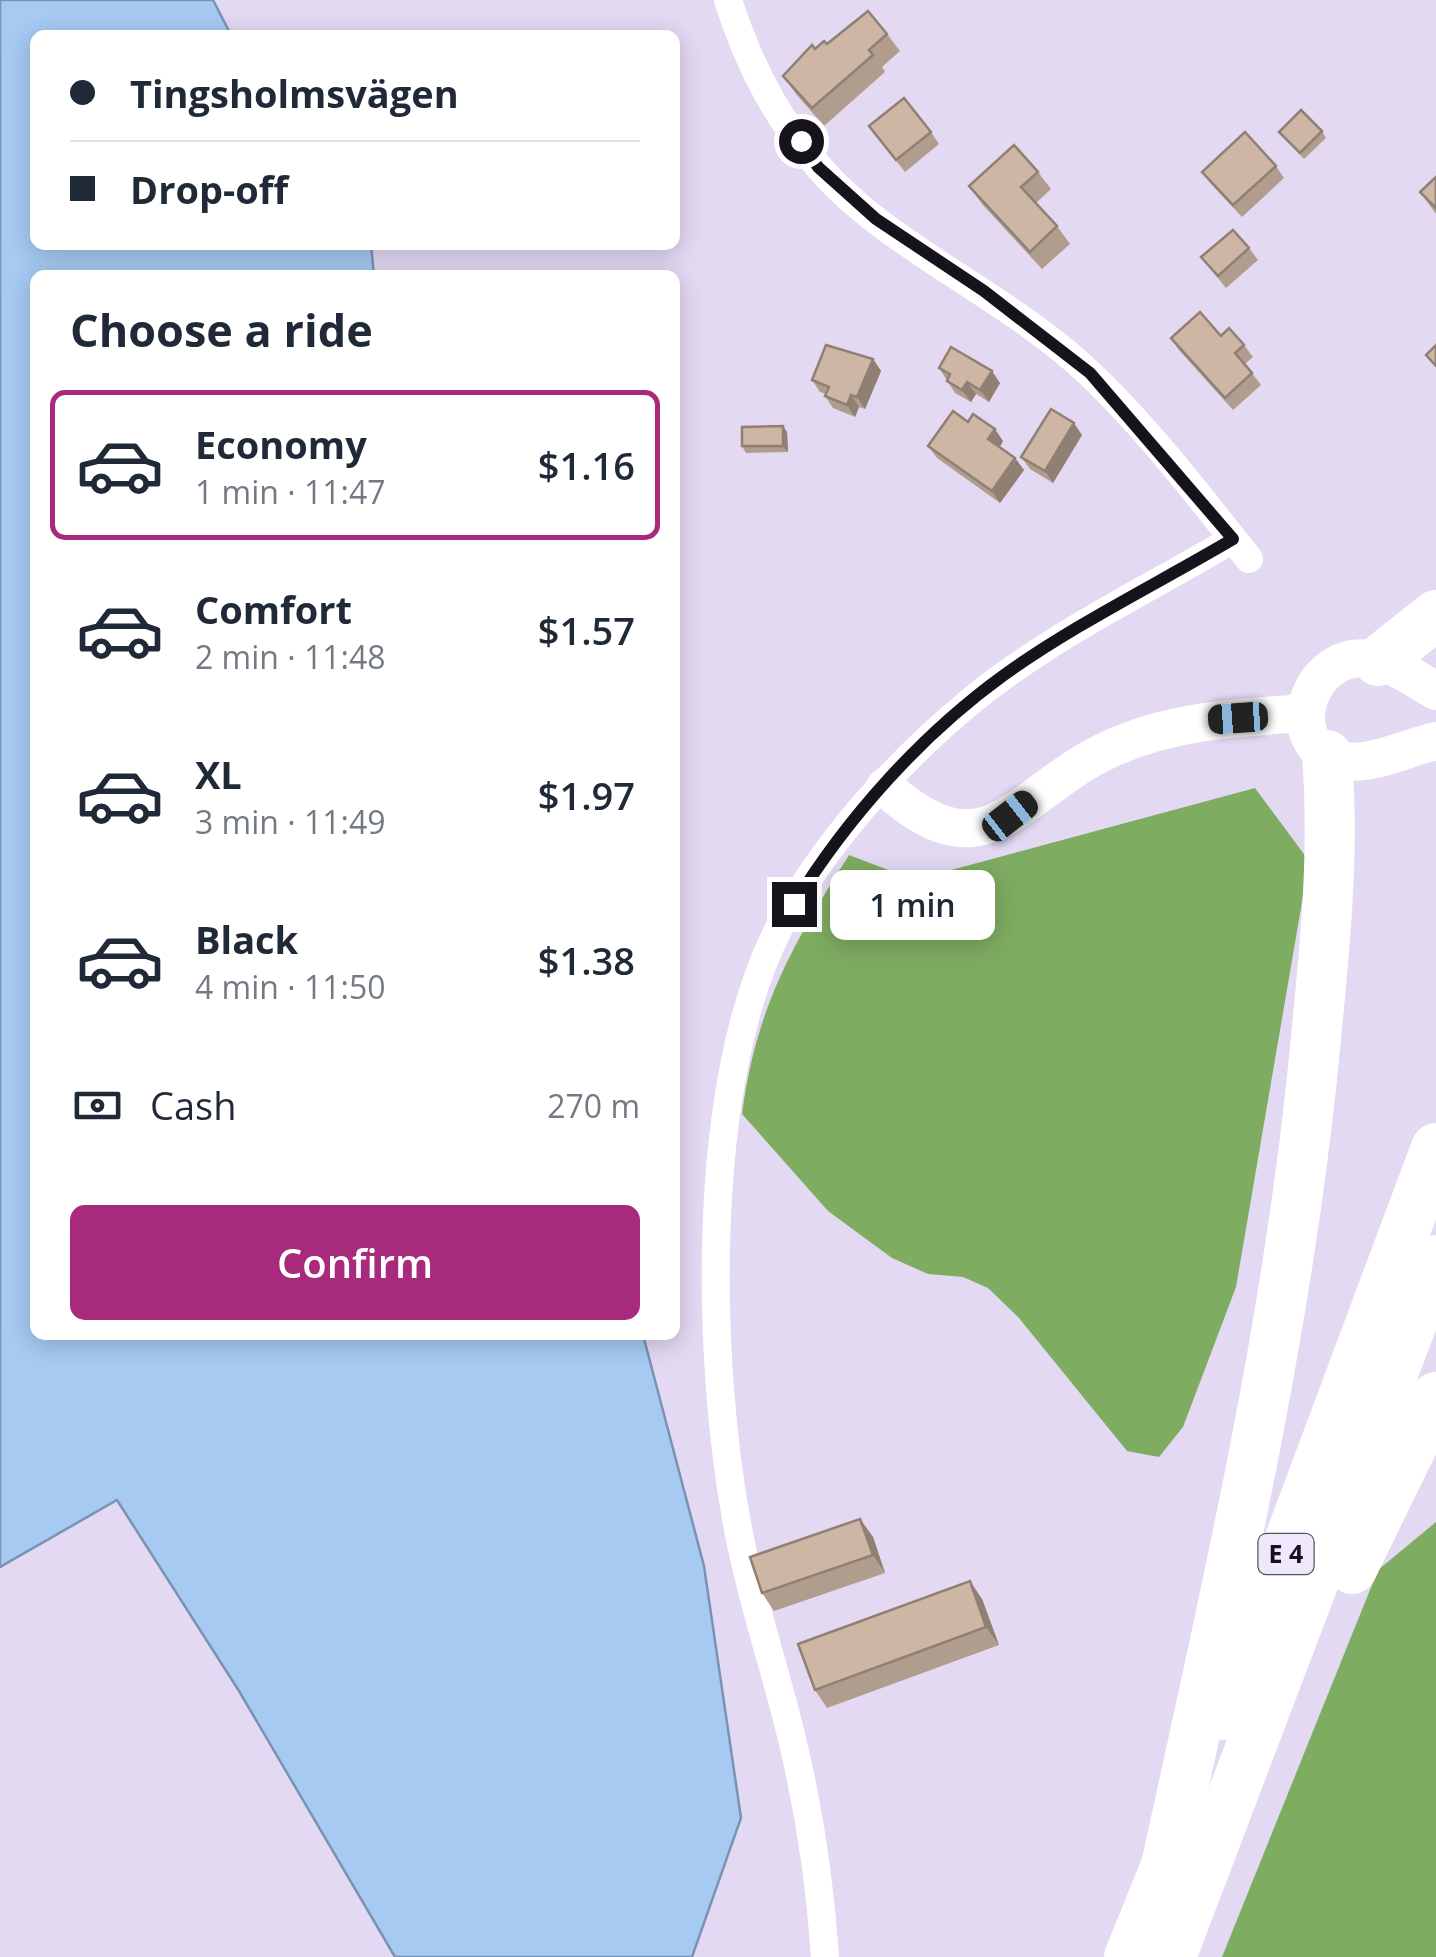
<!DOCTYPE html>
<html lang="en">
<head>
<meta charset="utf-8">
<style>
	:root { --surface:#fff; --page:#f6f6f7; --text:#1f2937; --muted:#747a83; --line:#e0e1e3; --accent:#a82a7c }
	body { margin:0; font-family:"Open Sans",sans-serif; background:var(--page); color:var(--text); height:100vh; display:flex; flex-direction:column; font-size:38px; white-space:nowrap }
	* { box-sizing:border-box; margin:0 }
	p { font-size:32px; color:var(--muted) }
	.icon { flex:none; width:55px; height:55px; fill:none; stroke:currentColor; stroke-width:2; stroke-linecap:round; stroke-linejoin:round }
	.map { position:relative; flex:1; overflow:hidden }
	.panel { position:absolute; left:30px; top:270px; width:650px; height:1070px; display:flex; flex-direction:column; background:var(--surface); border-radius:15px; box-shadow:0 5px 25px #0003 }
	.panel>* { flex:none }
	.top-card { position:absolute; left:30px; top:30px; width:650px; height:220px; border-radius:15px; box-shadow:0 5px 25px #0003; display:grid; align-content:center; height:220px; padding:0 40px; background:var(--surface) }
	.end { position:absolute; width:45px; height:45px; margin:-22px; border:12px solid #16131c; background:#fff; box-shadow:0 0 0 5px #fff }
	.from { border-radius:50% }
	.bubble { position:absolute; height:70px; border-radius:15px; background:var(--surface); box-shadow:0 5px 25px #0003; font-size:32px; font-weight:600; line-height:70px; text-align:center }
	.car { position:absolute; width:30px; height:60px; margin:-30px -15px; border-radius:12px; box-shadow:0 0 8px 2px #0007; background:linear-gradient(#222 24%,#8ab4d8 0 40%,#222 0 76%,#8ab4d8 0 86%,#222 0) }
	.top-card b { display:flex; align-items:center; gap:35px; height:95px; font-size:38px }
	.top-card b+b { border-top:2px solid var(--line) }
	.top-card i { width:25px; height:25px; background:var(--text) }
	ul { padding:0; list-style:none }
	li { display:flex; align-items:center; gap:30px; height:150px; margin:0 20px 15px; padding:0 20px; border:5px solid transparent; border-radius:15px }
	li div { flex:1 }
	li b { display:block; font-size:38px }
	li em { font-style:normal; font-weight:600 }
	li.active { border-color:var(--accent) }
	li>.icon { width:90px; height:90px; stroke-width:1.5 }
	h2 { padding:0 40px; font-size:45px; line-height:120px }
	.pay { display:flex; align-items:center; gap:25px; height:110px; padding:0 40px; font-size:38px }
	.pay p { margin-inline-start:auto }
	.cta { display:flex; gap:20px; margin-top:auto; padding:20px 40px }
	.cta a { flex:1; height:115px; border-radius:15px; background:var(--accent); color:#fff; font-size:40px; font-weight:600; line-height:115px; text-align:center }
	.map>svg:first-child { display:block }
	.forest { fill:#7eac61 }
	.water { fill:#a6caf2; stroke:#7b93b2; stroke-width:2.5 }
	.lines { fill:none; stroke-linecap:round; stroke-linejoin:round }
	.street { stroke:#fff; stroke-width:28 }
	.secondary { stroke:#fff; stroke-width:38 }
	.highway { stroke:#fff; stroke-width:50 }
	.wall { fill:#b09d8d }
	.shaded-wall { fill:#907f73 }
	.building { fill:#cdb6a4; stroke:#907f73; stroke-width:2.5 }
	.route { stroke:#16131c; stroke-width:12 }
	.labels { text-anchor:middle; stroke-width:8; stroke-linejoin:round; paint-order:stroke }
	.shield { fill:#efe7fc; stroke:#57535f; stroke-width:2.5 }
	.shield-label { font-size:25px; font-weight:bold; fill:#16131c }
</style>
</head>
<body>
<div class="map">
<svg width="1436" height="1957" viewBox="0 0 1436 1957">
	<rect width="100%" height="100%" fill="#e3d9f3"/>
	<g class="forest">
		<path d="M 1255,788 L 1309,861 L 1236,1287 L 1183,1427 L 1159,1457 L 1127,1451 L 1019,1318 L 988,1288 L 963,1277 L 928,1274 L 892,1258 L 828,1211 L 742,1114 C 756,1007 793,944 849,855 L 896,873 L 944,872 Z"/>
		<path d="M 1436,1522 L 1436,1957 L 1222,1957 L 1378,1570 Z"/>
	</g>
	<path class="water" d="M 0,0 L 213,0 L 231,35 L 35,35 L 35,245 L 371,245 L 374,275 L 35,275 L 35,1335 L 643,1335 L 704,1566 L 741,1818 L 692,1957 L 395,1957 L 239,1691 L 117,1500 L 0,1567 Z"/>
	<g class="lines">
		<g class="street">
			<path d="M 728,0 C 747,60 776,118 818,166 C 885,246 1012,298 1090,374 C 1148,429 1199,496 1249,559"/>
			<path d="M 825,1957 C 820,1882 809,1808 791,1735 C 775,1668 752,1602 739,1534 C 706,1365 699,1083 779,928 C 824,843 897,762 971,701 C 1050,636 1146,591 1233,539"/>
		</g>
		<g class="secondary">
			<path d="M 1436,691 C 1417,680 1396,665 1374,660 C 1310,645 1277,744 1339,760 C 1368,768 1408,747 1436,741"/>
			<path d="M 885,787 C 988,881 1017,791 1110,749 C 1172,720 1238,718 1305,713"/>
		</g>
		<g class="highway">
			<path d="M 1378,661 L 1436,615"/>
			<path d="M 1352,1569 L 1436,1397"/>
			<path d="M 1224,1715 L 1436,1148"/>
			<path d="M 1165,1870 C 1224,1600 1287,1333 1314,1058 C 1324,956 1335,857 1327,755"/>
			<path d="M 1129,1957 L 1176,1841"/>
			<path d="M 1171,1957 L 1436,1260"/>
		</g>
	</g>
	<g class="wall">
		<path d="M 887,34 L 900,51 L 882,67 L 885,72 L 824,126 L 796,94 L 783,76 L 815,49 L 827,44 Z"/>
		<path d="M 869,126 L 931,132 L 939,144 L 905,172 Z"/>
		<path d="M 1322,131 L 1326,138 L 1304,159 L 1279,132 Z"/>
		<path d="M 1276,166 L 1284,178 L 1242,217 L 1211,184 L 1202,172 Z"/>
		<path d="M 1038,172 L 1051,189 L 1036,203 L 1057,226 L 1070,244 L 1042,269 L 982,204 L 969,186 Z"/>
		<path d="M 1436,177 L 1436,214 L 1420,192 Z"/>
		<path d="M 1249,248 L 1258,260 L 1226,288 L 1201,257 Z"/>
		<path d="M 1221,336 L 1244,345 L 1253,357 L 1245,364 L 1261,385 L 1233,410 L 1179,350 L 1171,338 Z"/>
		<path d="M 873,359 L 881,371 L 865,409 L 859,407 L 855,417 L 833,408 L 825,396 L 826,394 L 820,392 L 812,380 Z"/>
		<path d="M 939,368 L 1000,383 L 989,402 L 976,394 L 971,402 L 955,393 Z"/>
		<path d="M 968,422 L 1003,441 L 1000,447 L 1015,458 L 1024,470 L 1000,503 L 937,458 L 928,446 Z"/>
		<path d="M 787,432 L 788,452 L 746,453 L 742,446 Z"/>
		<path d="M 1082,435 L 1053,483 L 1030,469 L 1021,457 Z"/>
		<path d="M 860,1519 L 873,1537 L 885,1573 L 774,1611 L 762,1593 Z"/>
		<path d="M 982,1599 L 999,1645 L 827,1708 L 815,1690 Z"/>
	</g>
	<g class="shaded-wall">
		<path d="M 873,359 L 881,371 L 865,409 L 857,397 Z"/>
		<path d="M 992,371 L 1000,383 L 989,402 L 980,390 Z"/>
		<path d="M 967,382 L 976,394 L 971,402 L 962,390 Z"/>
		<path d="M 851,395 L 859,407 L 855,417 L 847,405 Z"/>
		<path d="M 1074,423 L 1082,435 L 1053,483 L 1045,471 Z"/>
		<path d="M 783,426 L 787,432 L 788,452 L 783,446 Z"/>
		<path d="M 995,429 L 1003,441 L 997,451 L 988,439 Z"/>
		<path d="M 1015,458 L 1024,470 L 1000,503 L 992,491 Z"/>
		<path d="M 860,1519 L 873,1537 L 885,1573 L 873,1555 Z"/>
		<path d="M 970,1581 L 982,1599 L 999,1645 L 986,1627 Z"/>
	</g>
	<g class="building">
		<path d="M 868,11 L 887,34 L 869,50 L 873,55 L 812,108 L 783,76 L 812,45 L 815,49 L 824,41 L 827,44 Z"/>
		<path d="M 904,98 L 931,132 L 896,160 L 869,126 Z"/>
		<path d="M 1301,110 L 1322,131 L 1300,153 L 1279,132 Z"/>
		<path d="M 1245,132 L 1276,166 L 1233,205 L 1202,172 Z"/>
		<path d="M 1014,145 L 1038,172 L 1021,187 L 1057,226 L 1030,252 L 969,186 Z"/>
		<path d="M 1436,177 L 1436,208 L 1420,192 Z"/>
		<path d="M 1233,230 L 1249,248 L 1218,276 L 1201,257 Z"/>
		<path d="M 1200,312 L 1221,336 L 1229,328 L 1244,345 L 1235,353 L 1252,373 L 1225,398 L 1171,338 Z"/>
		<path d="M 826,345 L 873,359 L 857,397 L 851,395 L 847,405 L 825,396 L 829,387 L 812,380 Z"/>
		<path d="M 1436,345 L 1436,366 L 1426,355 Z"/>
		<path d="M 951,347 L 992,371 L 980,390 L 967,382 L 962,390 L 947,381 L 950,374 L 939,368 Z"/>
		<path d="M 1051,409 L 1074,423 L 1045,471 L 1021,457 Z"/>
		<path d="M 953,411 L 968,422 L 973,414 L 995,429 L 988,439 L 1015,458 L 992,491 L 928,446 Z"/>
		<path d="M 783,426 L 783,446 L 742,446 L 742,427 Z"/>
		<path d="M 860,1519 L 873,1555 L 762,1593 L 750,1557 Z"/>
		<path d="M 970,1581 L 986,1627 L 815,1690 L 798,1644 Z"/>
	</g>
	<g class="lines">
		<path class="route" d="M 794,904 C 847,818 921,735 1004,675 C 1075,624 1157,584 1233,539 L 1090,373 L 984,291 L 876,219 L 818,167 L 801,141"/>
	</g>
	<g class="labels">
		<rect class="shield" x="1258.5" y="1534" width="55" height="40" rx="8"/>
		<g class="shield-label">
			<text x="1286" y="1563">E 4</text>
		</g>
	</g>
</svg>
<i class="end from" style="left:801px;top:141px"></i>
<i class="end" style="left:794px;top:904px"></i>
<div class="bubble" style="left:830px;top:870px;width:165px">1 min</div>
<i class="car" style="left:1238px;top:718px;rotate:266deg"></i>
<i class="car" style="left:1010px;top:816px;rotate:52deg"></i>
<div class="top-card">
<b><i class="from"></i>Tingsholmsvägen</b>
<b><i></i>Drop-off</b>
</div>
<section class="panel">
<h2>Choose a ride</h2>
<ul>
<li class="active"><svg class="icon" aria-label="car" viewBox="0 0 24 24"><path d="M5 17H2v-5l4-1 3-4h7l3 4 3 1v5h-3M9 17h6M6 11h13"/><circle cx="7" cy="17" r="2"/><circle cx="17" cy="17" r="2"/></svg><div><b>Economy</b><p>1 min · 11:47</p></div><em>$1.16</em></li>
<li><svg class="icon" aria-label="car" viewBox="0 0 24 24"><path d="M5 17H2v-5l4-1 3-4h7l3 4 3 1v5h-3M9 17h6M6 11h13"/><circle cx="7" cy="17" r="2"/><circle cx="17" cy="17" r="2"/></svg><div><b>Comfort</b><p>2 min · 11:48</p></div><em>$1.57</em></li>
<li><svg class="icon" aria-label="car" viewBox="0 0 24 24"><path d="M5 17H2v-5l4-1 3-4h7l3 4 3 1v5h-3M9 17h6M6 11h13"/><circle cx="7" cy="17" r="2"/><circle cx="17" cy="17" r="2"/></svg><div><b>XL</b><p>3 min · 11:49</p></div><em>$1.97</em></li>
<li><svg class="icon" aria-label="car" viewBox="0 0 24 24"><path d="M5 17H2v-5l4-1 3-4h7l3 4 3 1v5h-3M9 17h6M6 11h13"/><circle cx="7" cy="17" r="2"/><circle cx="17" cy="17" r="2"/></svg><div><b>Black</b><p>4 min · 11:50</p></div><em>$1.38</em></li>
</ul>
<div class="pay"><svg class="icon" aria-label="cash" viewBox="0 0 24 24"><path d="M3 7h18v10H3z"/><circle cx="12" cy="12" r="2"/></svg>Cash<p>270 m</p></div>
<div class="cta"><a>Confirm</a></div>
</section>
</div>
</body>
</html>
